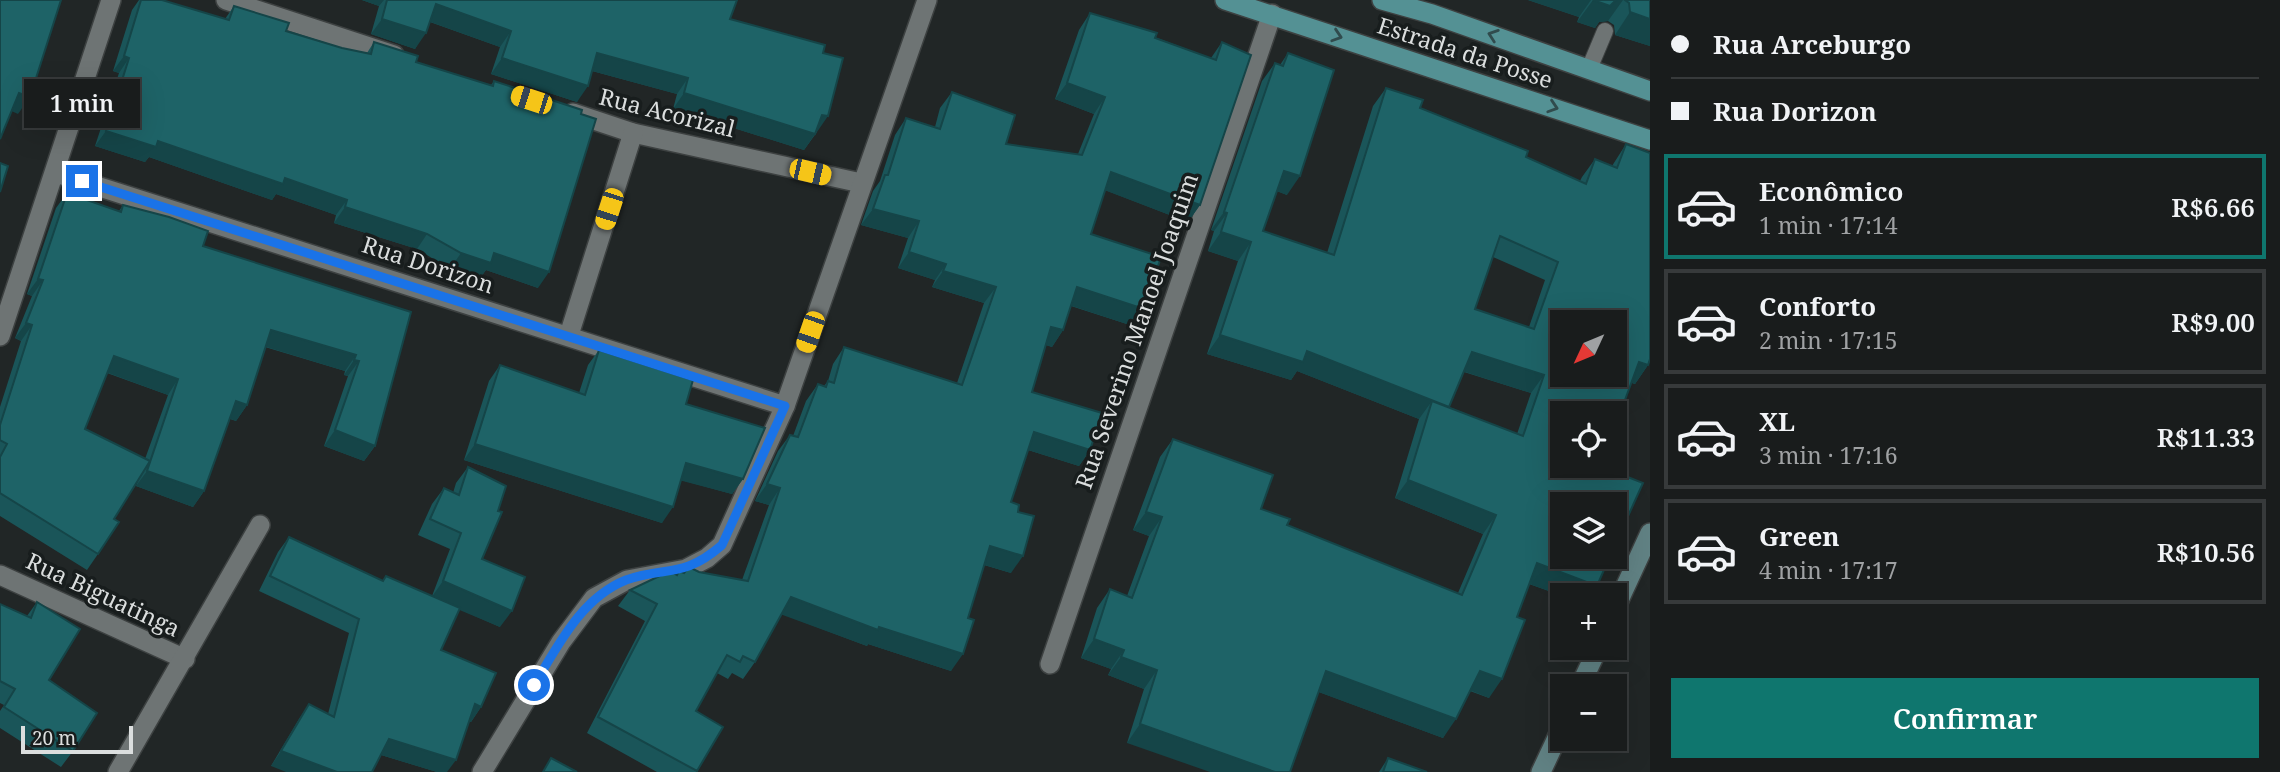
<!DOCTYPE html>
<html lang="pt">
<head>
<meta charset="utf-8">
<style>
	:root { --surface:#191c1c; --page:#262929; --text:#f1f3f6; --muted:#9fa1a3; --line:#373a3b; --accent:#0f766e }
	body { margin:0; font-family:"Noto Serif",serif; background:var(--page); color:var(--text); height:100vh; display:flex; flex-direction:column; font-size:26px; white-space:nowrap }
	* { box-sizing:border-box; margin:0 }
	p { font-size:23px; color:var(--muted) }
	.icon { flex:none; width:38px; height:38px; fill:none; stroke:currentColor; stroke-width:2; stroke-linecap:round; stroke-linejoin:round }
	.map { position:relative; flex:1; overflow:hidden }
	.sheet { display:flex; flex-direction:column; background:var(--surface); width:630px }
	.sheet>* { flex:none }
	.banner { display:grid; align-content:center; height:154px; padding:0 21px; background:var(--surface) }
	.needle { width:46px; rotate:226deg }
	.fabs { position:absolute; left:1550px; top:310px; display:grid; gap:14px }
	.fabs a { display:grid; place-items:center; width:77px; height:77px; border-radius:0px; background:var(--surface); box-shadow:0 7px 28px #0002,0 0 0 2px var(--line); font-size:35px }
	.scale { position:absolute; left:21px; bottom:18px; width:112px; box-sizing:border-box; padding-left:7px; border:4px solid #dbdede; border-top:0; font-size:19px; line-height:24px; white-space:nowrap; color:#dbdede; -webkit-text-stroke:5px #181d1d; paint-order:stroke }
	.end { position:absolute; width:32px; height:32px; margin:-16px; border:9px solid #1a73e8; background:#fff; box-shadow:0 0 0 4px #fff }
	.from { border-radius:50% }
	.bubble { position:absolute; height:49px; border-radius:0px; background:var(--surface); box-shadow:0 7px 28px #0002,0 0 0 2px var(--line); font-size:23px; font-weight:600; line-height:49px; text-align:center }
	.car { position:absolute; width:21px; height:42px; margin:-21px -10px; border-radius:9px; box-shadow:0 0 5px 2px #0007; background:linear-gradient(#f5c518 24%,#345 0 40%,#f5c518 0 76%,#345 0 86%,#f5c518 0) }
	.banner b { display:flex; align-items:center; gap:24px; height:66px; font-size:26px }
	.banner b+b { border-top:2px solid var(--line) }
	.banner i { width:18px; height:18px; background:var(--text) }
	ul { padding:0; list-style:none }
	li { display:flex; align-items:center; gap:21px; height:105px; margin:0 14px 10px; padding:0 7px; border:4px solid var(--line); border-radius:0px }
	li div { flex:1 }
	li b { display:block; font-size:26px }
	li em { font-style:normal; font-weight:600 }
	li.selected { border-color:var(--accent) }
	li>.icon { width:63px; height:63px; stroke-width:1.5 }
	.cta { display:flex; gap:14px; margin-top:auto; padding:14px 21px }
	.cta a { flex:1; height:80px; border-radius:0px; background:var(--accent); color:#fff; font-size:28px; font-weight:600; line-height:80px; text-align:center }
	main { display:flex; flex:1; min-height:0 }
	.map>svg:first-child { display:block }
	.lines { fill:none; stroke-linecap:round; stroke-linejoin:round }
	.service-casing { stroke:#3d4141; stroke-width:18 }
	.minor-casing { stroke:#3d4141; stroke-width:22 }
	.secondary-casing { stroke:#3d4141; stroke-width:22 }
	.primary-casing { stroke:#3d4141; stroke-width:22 }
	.service { stroke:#6e7474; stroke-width:16 }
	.minor { stroke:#6e7474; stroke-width:19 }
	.secondary { stroke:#618284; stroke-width:19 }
	.primary { stroke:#549194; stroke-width:19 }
	.wall { fill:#1a5559; fill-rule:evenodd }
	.shaded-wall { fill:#154548 }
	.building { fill:#1e6367; stroke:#154548; stroke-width:2; fill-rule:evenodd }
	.oneway { stroke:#304b4d }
	.route { stroke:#1a73e8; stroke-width:9 }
	.labels { text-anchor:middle; stroke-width:7; stroke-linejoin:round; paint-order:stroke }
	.street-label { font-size:23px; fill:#dbdede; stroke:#181d1d }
</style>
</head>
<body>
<main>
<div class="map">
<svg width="1650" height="772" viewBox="0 0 1650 772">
	<rect width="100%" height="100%" fill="#212626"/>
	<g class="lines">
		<defs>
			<path id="service" d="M 1589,69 L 1605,31"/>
			<g id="minor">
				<path d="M 226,0 L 394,55"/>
				<path d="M 573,113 L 633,133 L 861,183"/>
				<path d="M 56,173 L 785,406"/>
				<path d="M 569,335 L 633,133"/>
				<path d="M 0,336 L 111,0"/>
				<path d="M 0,575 L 185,659"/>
				<path d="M 1050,664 L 1272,14"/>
				<path d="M 118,772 L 260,525"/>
				<path d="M 482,772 L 561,642 L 594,598 L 627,580 L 686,569 L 707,558 L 722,545 L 785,406 L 927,0"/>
			</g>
			<g id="secondary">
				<path d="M 1615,609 L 1650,533"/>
				<path d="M 1580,686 L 1598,648"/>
				<path d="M 1541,772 L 1563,725"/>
			</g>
			<g id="primary">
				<path d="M 1225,0 L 1650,140"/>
				<path d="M 1382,0 L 1432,14 L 1650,91"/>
			</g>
		</defs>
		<use href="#service" class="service-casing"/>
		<use href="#minor" class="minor-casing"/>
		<use href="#secondary" class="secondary-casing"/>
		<use href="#primary" class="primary-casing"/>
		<use href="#service" class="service"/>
		<use href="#minor" class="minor"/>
		<use href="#secondary" class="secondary"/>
		<use href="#primary" class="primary"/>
	</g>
	<g class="wall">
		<path d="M 139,0 L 162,0 L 225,19 L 234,6 L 286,31 L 342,48 L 367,53 L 374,42 L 416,62 L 491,85 L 494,81 L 538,288 L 486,270 L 480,278 L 450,269 L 417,249 L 334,223 L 336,215 L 276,194 L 272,200 L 149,157 L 145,162 L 95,146 L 119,73 L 113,71 L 132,10 Z"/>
		<path d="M 362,0 L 737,0 L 730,19 L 823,53 L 817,132 L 804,150 L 673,109 L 677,94 L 592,71 L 577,102 L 491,74 L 500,47 L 430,22 L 415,49 L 371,34 L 379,6 Z"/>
		<path d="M 1528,0 L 1650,0 L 1650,46 L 1615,35 L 1614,25 L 1608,21 L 1599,22 L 1595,28 L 1577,22 L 1579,17 Z"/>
		<path d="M 1090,13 L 1211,58 L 1222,42 L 1200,205 L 1188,222 L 1105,190 L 1091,234 L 1133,326 L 1071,306 L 1063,330 L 1052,347 L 1046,345 L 1032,392 L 1090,450 L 1079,466 L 1028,450 L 1011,502 L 1018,512 L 1011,573 L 984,565 L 951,671 L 868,644 L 867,646 L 782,614 L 755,662 L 743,679 L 732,673 L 728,679 L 717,673 L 696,711 L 723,727 L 696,772 L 657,772 L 587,733 L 645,621 L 618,606 L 630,590 L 677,574 L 679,571 L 684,573 L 699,572 L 742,580 L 769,505 L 755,501 L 778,451 L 790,435 L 793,436 L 806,401 L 818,384 L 824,386 L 828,381 L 833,364 L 844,347 L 957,383 L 984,303 L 932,287 L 935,280 L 898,268 L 908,238 L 861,225 L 873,191 L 880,181 L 895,135 L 906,118 L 935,127 L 940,108 L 952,92 L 1006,144 L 1078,154 L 1094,114 L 1055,99 L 1079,30 Z"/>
		<path d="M 1288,53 L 1287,195 L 1277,191 L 1263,231 L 1327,253 L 1373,106 L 1386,88 L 1420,108 L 1526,157 L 1580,181 L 1582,177 L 1595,159 L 1612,166 L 1626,144 L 1648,365 L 1635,384 L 1632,383 L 1563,413 L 1597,586 L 1590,595 L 1563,595 L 1563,596 L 1529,584 L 1489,698 L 1470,691 L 1443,738 L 1319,692 L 1127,743 L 1144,689 L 1108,675 L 1111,669 L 1081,658 L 1097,608 L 1110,589 L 1127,596 L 1149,536 L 1133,530 L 1160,457 L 1173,439 L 1261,509 L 1287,525 L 1458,593 L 1483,534 L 1395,498 L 1419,419 L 1297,371 L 1291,380 L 1207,354 L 1238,261 L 1208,251 L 1214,231 L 1211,230 L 1262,81 L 1275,63 L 1280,65 ZM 1493,257 L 1545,280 L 1529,327 L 1475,309 ZM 1464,372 L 1531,393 L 1517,434 L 1449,407 Z"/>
		<path d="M 67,193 L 119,211 L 123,205 L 203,246 L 411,312 L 375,446 L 364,461 L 324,446 L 348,376 L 344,375 L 345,371 L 265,347 L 247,405 L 236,421 L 230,419 L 204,491 L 193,507 L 136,486 L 139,478 L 114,519 L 98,554 L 87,570 L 0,516 L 0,407 L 21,341 L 15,338 L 32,296 L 27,294 L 56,208 ZM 107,373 L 168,395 L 145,459 L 85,429 Z"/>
		<path d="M 599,350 L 686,404 L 743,479 L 732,494 L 681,480 L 662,523 L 464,460 L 489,381 L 500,365 L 579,393 L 588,365 Z"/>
		<path d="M 468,467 L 482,559 L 500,627 L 459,609 L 441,650 L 481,707 L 471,722 L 469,721 L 437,772 L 381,755 L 271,766 L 299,719 L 309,704 L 328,714 L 349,633 L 259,591 L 278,552 L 289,537 L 383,581 L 432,596 L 450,549 L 418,535 L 432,504 L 444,488 L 453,493 L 456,483 Z"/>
		<path d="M 37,602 L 49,680 L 73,751 L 61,767 L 0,728 L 0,711 L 4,705 L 0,703 L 0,604 L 27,616 Z"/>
		<path d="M 1388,758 L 1427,772 L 1379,772 Z"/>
	</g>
	<g class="shaded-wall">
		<path d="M 362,0 L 384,0 L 379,6 Z"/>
		<path d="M 1528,0 L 1591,0 L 1579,17 Z"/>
		<path d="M 1593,0 L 1623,0 L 1608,21 L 1599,22 L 1595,28 L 1577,22 Z"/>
		<path d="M 436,4 L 511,31 L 500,47 L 425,20 Z"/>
		<path d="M 1630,12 L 1650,19 L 1650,46 L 1615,35 Z"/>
		<path d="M 382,19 L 426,33 L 415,49 L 371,34 Z"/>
		<path d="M 597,53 L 688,78 L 677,94 L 585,69 Z"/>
		<path d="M 124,56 L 129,58 L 119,73 L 113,71 Z"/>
		<path d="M 502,58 L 588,86 L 577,102 L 491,74 Z"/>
		<path d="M 1067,83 L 1105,97 L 1094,114 L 1055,99 Z"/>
		<path d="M 19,93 L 30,97 L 18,114 L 7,109 Z"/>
		<path d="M 684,93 L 815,134 L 804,150 L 673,109 Z"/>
		<path d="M 822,115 L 828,116 L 817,132 L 811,131 Z"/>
		<path d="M 106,131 L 158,141 L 285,178 L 347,200 L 336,215 L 276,194 L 272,200 L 149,157 L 145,162 L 95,146 Z"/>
		<path d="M 1284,171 L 1300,176 L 1287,195 L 1271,189 Z"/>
		<path d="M 1111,172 L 1200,205 L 1188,222 L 1099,188 Z"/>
		<path d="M 345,207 L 427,234 L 417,249 L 334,223 Z"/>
		<path d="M 873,209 L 919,221 L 908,238 L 861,225 Z"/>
		<path d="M 1224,212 L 1227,213 L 1214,231 L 1211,230 Z"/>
		<path d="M 1221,232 L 1251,242 L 1238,261 L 1208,251 Z"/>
		<path d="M 909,252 L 946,264 L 935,280 L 898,268 Z"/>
		<path d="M 461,253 L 494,253 L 549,272 L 538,288 L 486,270 L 480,278 L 450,269 Z"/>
		<path d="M 943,271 L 996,287 L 984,303 L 932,287 Z"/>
		<path d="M 38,279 L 43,280 L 32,296 L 27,294 Z"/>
		<path d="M 1077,287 L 1144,309 L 1133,326 L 1066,304 Z"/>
		<path d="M 26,323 L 32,325 L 21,341 L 15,338 Z"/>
		<path d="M 1051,327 L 1063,330 L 1052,347 L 1040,343 Z"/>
		<path d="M 271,330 L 356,355 L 345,371 L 260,345 Z"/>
		<path d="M 1220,335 L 1307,351 L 1449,407 L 1432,401 L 1419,419 L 1297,371 L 1291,380 L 1207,354 Z"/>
		<path d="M 1472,352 L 1544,375 L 1531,393 L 1459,370 Z"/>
		<path d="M 114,356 L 178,379 L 168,395 L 103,371 Z"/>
		<path d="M 354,360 L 359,361 L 348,376 L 344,375 Z"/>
		<path d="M 1639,362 L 1648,365 L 1635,384 L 1626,381 Z"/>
		<path d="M 236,401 L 247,405 L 236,421 L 226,417 Z"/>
		<path d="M 335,430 L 375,446 L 364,461 L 324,446 Z"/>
		<path d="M 1034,432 L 1090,450 L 1079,466 L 1022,448 Z"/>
		<path d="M 475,444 L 673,507 L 662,523 L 464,460 Z"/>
		<path d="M 686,463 L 743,479 L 732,494 L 675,479 Z"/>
		<path d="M 147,471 L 204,491 L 193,507 L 136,486 Z"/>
		<path d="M 1408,480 L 1496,515 L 1483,534 L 1395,498 Z"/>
		<path d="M 767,484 L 780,488 L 769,505 L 755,501 Z"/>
		<path d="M 1146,512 L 1162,517 L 1149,536 L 1133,530 Z"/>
		<path d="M 990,546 L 1023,556 L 1011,573 L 978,563 Z"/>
		<path d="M 1537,563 L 1597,586 L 1590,595 L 1563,595 L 1563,596 L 1524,582 Z"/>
		<path d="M 443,581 L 512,611 L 500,627 L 431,598 Z"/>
		<path d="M 791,597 L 963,654 L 951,671 L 868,644 L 867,646 L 780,614 Z"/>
		<path d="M 1094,639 L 1124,650 L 1111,669 L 1081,658 Z"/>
		<path d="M 1121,657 L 1157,670 L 1144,689 L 1108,675 Z"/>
		<path d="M 1326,671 L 1456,719 L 1443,738 L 1313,690 Z"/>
		<path d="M 1480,671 L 1502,679 L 1489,698 L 1467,689 Z"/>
		<path d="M 475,704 L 481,707 L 471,722 L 464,719 Z"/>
		<path d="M 1140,724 L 1275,772 L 1210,772 L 1127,743 Z"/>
		<path d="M 389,739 L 456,760 L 447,772 L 437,772 L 378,754 Z"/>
		<path d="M 281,751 L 337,772 L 286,772 L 271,766 Z"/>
	</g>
	<g class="building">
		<path d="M 0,0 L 61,0 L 30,97 L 19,93 L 0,139 Z"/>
		<path d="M 141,0 L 162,0 L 229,20 L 234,6 L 289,23 L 286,31 L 342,48 L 371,54 L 374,42 L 418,56 L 416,62 L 493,86 L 494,81 L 582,110 L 581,114 L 596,119 L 549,272 L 494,253 L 491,263 L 461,253 L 427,234 L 345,207 L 347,200 L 285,178 L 283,184 L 158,141 L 156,147 L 106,131 L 129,58 L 124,56 Z"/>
		<path d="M 387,0 L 737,0 L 730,19 L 825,45 L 823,53 L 843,58 L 828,116 L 822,115 L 815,134 L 684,93 L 688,78 L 597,53 L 588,86 L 502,58 L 511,31 L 436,4 L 426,33 L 382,19 Z"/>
		<path d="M 1593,0 L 1616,0 L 1610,6 Z"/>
		<path d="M 1625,0 L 1650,0 L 1650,19 L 1630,12 L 1629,3 Z"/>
		<path d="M 1090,13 L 1157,33 L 1155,38 L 1216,60 L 1222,42 L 1251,55 L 1200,205 L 1111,172 L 1091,234 L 1161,257 L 1144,309 L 1077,287 L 1063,330 L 1051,327 L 1032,392 L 1102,413 L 1090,450 L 1034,432 L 1011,502 L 1019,505 L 1018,512 L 1034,516 L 1023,556 L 990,546 L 968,618 L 974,620 L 963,654 L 879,627 L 878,630 L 791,597 L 755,662 L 743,656 L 740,662 L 727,655 L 696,711 L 723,727 L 697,771 L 598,717 L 657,604 L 630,590 L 670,571 L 677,575 L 679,571 L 684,573 L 689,567 L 699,572 L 748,581 L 780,488 L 767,484 L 790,435 L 798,437 L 818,384 L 826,387 L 828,381 L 834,383 L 844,347 L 962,385 L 996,287 L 943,271 L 946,264 L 909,252 L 919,221 L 873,209 L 885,175 L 888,175 L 906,118 L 940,129 L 952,92 L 1015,115 L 1006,144 L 1082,155 L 1105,97 L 1067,83 Z"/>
		<path d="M 1288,53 L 1334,70 L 1300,176 L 1284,171 L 1263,231 L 1334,255 L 1386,88 L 1423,100 L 1420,108 L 1528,151 L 1526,157 L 1586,184 L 1595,159 L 1617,168 L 1626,144 L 1650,153 L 1650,359 L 1648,365 L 1639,362 L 1615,427 L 1615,413 L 1563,413 L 1563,466 L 1601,466 L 1600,466 L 1643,483 L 1615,545 L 1615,504 L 1563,504 L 1563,556 L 1610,556 L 1597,586 L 1537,563 L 1517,617 L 1525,620 L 1502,679 L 1480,671 L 1456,719 L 1326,671 L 1290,772 L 1275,772 L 1140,724 L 1157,670 L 1121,657 L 1124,650 L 1094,639 L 1110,589 L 1132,598 L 1162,517 L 1146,512 L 1173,439 L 1273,475 L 1261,509 L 1290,519 L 1287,525 L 1462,595 L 1496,515 L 1408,480 L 1432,401 L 1523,436 L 1544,375 L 1472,352 L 1449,407 L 1307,351 L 1303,362 L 1220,335 L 1251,242 L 1221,232 L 1227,213 L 1224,212 L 1275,63 L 1283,66 ZM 1500,236 L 1558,262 L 1534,329 L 1475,309 ZM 1563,322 L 1615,322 L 1615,374 L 1563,374 Z"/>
		<path d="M 0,163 L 8,166 L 0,192 Z"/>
		<path d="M 67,193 L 121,212 L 123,205 L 169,217 L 208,231 L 203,246 L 411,312 L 375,446 L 335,430 L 359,361 L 354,360 L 356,355 L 271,330 L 247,405 L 236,401 L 204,491 L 147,471 L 178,379 L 114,356 L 85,429 L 150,461 L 114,519 L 119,522 L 98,554 L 0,493 L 0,457 L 7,444 L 0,440 L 0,425 L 32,325 L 26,323 L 43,280 L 38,279 Z"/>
		<path d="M 599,350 L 693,380 L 686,404 L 765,428 L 743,479 L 686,463 L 673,507 L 475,444 L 500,365 L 585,395 Z"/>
		<path d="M 468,467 L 506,486 L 498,511 L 502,512 L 482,559 L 525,577 L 512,611 L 443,581 L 461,533 L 430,519 L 444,488 L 459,495 Z"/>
		<path d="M 289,537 L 383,581 L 386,576 L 460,608 L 441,650 L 496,673 L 481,707 L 475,704 L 456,760 L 389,739 L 372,772 L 337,772 L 281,751 L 309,704 L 334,717 L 359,619 L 270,576 Z"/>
		<path d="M 37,602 L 80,629 L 49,680 L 97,713 L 73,751 L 4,707 L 15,689 L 0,681 L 0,604 L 31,618 Z"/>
		<path d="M 551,758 L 577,772 L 543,772 Z"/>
		<path d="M 1388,758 L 1427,772 L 1383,772 Z"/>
	</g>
	<defs><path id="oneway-chevron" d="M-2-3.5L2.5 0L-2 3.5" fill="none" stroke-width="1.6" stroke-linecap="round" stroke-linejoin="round" transform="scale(1.75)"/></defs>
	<g class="oneway">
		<use href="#oneway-chevron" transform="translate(1493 35) rotate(-161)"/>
		<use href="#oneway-chevron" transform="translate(1337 36) rotate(18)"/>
		<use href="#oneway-chevron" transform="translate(1553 107) rotate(18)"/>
	</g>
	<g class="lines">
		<path class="route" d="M 82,181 L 785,406 L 722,545 C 683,579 666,566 626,580 C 581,598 558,646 534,685"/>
	</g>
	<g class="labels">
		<g class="street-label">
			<text transform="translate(1465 53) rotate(18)" y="8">Estrada da Posse</text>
			<text transform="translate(667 113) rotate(14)" y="8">Rua Acorizal</text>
			<text transform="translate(428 265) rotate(18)" y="8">Rua Dorizon</text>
			<text transform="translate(1137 331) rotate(-71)" y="8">Rua Severino Manoel Joaquim</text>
			<text transform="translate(103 595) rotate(25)" y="8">Rua Biguatinga</text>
		</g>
	</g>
</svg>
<div class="fabs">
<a><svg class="needle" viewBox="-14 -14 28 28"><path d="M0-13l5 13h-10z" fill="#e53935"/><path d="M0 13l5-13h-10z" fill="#9fa1a3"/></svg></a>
<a><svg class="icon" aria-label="locate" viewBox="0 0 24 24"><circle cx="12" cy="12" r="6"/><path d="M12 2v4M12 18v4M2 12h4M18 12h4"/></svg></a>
<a><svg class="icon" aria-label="layers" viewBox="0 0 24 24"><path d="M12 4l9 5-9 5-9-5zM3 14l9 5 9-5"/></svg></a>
<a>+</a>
<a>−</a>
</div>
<div class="scale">20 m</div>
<i class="end from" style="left:534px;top:685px"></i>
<i class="end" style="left:82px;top:181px"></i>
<div class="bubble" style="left:24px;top:79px;width:116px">1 min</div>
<i class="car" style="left:531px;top:100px;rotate:288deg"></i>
<i class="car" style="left:810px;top:172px;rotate:103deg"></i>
<i class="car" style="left:609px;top:209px;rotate:198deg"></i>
<i class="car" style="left:810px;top:332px;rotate:199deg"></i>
</div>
<section class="sheet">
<div class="banner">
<b><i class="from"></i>Rua Arceburgo</b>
<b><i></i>Rua Dorizon</b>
</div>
<ul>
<li class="selected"><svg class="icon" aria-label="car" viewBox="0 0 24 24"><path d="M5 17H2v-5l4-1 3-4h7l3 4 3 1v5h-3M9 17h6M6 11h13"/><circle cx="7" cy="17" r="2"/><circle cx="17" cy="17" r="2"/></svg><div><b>Econômico</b><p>1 min · 17:14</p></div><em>R$6.66</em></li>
<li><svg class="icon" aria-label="car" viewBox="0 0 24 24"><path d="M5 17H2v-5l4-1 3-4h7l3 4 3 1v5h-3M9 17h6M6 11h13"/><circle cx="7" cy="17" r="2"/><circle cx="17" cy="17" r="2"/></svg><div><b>Conforto</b><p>2 min · 17:15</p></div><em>R$9.00</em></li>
<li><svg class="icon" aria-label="car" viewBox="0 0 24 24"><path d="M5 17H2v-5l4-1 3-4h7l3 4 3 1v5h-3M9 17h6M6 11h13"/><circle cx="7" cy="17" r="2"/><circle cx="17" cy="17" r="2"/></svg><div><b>XL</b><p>3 min · 17:16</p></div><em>R$11.33</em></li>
<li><svg class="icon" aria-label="car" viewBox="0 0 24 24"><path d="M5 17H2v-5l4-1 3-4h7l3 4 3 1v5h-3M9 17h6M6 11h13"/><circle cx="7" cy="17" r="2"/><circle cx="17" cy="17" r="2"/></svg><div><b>Green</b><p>4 min · 17:17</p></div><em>R$10.56</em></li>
</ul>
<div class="cta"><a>Confirmar</a></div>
</section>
</main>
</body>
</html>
